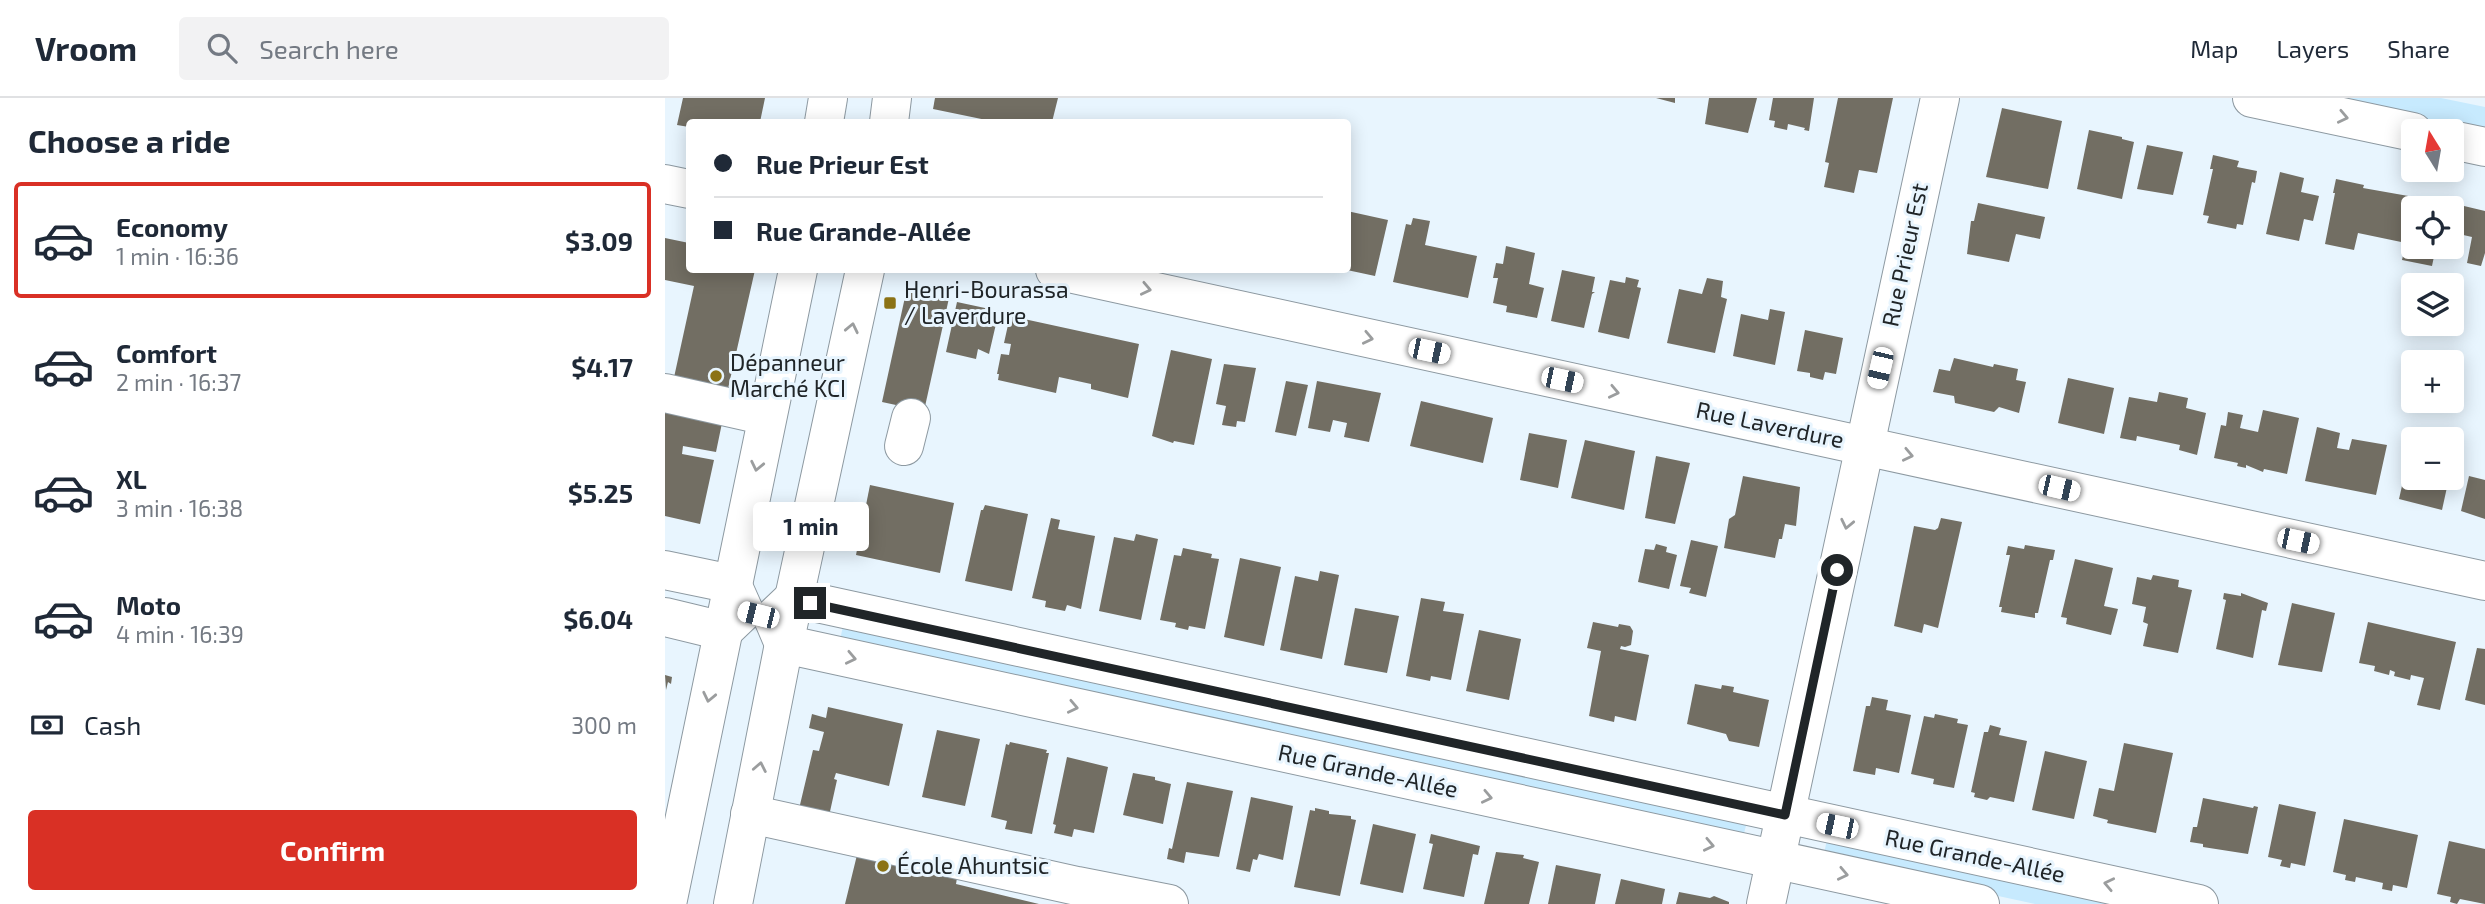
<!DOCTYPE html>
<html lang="en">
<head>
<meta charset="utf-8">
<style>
	:root { --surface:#fff; --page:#f2f2f3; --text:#1f2937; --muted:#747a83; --line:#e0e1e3; --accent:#d93025 }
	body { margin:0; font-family:"Exo 2",sans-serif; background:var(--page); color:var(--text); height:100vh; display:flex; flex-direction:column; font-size:26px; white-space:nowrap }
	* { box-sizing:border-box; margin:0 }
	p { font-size:23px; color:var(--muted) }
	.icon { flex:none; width:38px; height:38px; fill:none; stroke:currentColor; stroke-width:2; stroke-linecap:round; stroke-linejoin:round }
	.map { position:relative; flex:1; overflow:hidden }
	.details { display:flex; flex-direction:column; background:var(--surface); width:665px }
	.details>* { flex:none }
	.guide { position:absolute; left:21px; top:21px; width:665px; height:154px; border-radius:7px; box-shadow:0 4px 18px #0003; display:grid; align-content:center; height:154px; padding:0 28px; background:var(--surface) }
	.needle { width:46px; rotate:349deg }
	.tools { position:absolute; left:1736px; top:21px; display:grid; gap:14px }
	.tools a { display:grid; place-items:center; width:63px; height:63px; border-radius:7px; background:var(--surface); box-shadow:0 4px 18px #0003; font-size:35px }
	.end { position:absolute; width:32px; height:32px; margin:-16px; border:9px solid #202528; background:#fff; box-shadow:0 0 0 4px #fff }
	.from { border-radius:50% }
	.bubble { position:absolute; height:49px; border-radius:7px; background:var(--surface); box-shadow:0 4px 18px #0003; font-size:23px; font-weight:700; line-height:49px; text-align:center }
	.car { position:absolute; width:21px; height:42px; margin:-21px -10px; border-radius:9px; box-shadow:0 0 5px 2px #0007; background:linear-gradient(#fff 24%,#345 0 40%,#fff 0 76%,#345 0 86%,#fff 0) }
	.guide b { display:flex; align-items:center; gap:24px; height:66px; font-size:26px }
	.guide b+b { border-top:2px solid var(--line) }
	.guide i { width:18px; height:18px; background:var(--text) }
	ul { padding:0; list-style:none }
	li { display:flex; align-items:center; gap:21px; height:116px; margin:0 14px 10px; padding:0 14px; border:4px solid transparent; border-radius:7px }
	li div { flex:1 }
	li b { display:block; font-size:26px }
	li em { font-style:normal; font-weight:700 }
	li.on { border-color:var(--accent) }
	li>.icon { width:63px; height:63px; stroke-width:1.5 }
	h2 { padding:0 28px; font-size:32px; line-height:84px }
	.pay { display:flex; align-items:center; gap:18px; height:77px; padding:0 28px; font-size:26px }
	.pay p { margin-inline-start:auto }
	.action { display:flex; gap:14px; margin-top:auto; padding:14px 28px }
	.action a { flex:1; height:80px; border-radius:7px; background:var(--accent); color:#fff; font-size:28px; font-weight:700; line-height:80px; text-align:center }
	header { display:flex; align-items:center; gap:42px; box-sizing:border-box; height:98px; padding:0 35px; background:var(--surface); border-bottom:2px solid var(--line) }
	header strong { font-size:33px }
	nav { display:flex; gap:38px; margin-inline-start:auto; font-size:24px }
	.search { width:490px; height:63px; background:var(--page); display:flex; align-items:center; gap:18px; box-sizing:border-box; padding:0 24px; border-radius:7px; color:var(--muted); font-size:26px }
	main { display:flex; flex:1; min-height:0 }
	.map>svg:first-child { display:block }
	.green { fill:#c7eafe }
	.building { fill:#726e63 }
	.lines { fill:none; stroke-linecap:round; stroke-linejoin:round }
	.minor-casing { stroke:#8d99a1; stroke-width:40 }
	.major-casing { stroke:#8d99a1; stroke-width:40 }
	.minor { stroke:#fff; stroke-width:38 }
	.major { stroke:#fff; stroke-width:38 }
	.oneway { stroke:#9b9d9e }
	.route { stroke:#202528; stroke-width:9 }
	.poi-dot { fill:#8b7215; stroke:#e8f5fe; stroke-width:2.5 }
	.labels { text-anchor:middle; stroke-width:6; stroke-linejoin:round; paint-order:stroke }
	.street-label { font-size:23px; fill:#202528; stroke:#e8f5fe }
	.poi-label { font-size:23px; fill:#202528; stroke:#e8f5fe; text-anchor:start }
</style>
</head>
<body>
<header>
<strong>Vroom</strong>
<div class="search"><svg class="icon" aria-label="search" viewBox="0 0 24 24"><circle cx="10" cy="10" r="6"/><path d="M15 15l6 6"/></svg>Search here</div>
<nav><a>Map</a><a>Layers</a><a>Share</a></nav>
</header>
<main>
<section class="details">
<h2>Choose a ride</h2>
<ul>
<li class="on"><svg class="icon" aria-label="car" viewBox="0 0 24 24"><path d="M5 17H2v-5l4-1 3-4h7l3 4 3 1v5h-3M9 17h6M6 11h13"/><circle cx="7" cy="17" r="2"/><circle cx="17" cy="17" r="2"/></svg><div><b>Economy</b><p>1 min · 16:36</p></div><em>$3.09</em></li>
<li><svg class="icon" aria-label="car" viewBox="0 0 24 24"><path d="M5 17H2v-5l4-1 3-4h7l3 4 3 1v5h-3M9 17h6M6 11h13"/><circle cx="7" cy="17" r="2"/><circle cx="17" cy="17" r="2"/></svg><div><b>Comfort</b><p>2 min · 16:37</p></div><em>$4.17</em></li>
<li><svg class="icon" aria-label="car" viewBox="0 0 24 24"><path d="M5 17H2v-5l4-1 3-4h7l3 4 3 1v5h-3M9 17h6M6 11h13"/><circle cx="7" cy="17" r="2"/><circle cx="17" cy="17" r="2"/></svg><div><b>XL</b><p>3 min · 16:38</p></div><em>$5.25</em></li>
<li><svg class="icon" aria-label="car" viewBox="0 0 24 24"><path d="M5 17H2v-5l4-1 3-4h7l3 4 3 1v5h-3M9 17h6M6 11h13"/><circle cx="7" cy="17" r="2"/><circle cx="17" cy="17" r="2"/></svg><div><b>Moto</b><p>4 min · 16:39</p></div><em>$6.04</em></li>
</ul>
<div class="pay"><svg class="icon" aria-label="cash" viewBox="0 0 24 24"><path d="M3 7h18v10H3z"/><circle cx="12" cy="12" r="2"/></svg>Cash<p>300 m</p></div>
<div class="action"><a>Confirm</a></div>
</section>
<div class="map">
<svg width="1820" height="806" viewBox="0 0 1820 806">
	<rect width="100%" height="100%" fill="#e8f5fe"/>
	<g class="green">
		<path d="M 1649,0 L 1776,0 L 1820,9 L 1820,36 Z"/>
		<path d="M 179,523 L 1083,720 L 1077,743 L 174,547 Z"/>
		<path d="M 1163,737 L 1481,806 L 1370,806 L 1158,760 Z"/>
	</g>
	<g class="building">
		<path d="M 18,0 L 100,0 L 95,24 L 24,24 L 24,29 L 12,27 Z"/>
		<path d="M 270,0 L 393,0 L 387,24 L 331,24 L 268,11 Z"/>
		<path d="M 991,0 L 1010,0 L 1010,5 Z"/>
		<path d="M 1044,0 L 1092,0 L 1083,35 L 1040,26 Z"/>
		<path d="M 1108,0 L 1149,0 L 1144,33 L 1139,32 L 1140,30 L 1123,26 L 1122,32 L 1109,29 L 1110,23 L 1104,22 Z"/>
		<path d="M 1173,0 L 1228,0 L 1212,75 L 1194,72 L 1189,95 L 1159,89 L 1164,65 L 1160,64 Z"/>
		<path d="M 1337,10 L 1397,23 L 1383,91 L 1321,79 Z"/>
		<path d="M 1424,32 L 1457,39 L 1457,41 L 1469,44 L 1457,101 L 1412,91 Z"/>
		<path d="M 1482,47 L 1518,54 L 1508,97 L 1472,91 Z"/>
		<path d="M 1548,57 L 1574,63 L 1572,69 L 1592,73 L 1590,85 L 1587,84 L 1578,127 L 1572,126 L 1571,131 L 1542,125 L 1544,118 L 1538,117 L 1548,71 L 1545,71 Z"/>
		<path d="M 1615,74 L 1639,80 L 1636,94 L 1654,98 L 1648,123 L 1639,121 L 1634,143 L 1601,136 Z"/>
		<path d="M 1671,81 L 1699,87 L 1698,90 L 1783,105 L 1782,110 L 1748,110 L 1748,149 L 1771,149 L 1767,168 L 1737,162 L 1741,145 L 1693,135 L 1689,152 L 1660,146 L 1670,95 L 1668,95 Z"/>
		<path d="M 1313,105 L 1380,119 L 1375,141 L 1351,136 L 1344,164 L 1302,156 L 1306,123 L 1309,123 Z"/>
		<path d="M 1799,108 L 1820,113 L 1820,155 L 1816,168 L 1802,165 L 1807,139 L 1794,136 Z"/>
		<path d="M 682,113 L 723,122 L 710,178 L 682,172 Z"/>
		<path d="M 748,120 L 765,123 L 760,147 L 812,158 L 803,200 L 728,184 L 741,126 L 746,127 Z"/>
		<path d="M 0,140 L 24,145 L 24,172 L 90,172 L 62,295 L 8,284 L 29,188 L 0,182 Z"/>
		<path d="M 841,148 L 870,155 L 864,186 L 879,190 L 872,220 L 841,214 L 842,208 L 828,205 L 833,180 L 828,180 L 831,165 L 838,166 Z"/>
		<path d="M 897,172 L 930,179 L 927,194 L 930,194 L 927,196 L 919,230 L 886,223 Z"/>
		<path d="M 961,179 L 974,182 L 972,189 L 976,190 L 964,241 L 933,234 L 945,182 L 960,185 Z"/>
		<path d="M 1042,180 L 1058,183 L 1056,199 L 1062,201 L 1050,255 L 1002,245 L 1014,191 L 1037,196 Z"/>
		<path d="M 242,190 L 284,200 L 259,313 L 217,304 Z"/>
		<path d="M 292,204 L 334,213 L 324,256 L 313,251 L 311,261 L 281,254 Z"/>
		<path d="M 1105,211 L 1120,214 L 1110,267 L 1068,258 L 1076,216 L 1103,222 Z"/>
		<path d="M 345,218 L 474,246 L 463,300 L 426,291 L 426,286 L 394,279 L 391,295 L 333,282 L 334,276 L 332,276 L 336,256 L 344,257 L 346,246 L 339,245 Z"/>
		<path d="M 1140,232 L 1178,240 L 1171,276 L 1160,274 L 1158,282 L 1145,279 L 1145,275 L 1132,273 Z"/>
		<path d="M 506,252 L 547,261 L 529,347 L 509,343 L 508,345 L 487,338 Z"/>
		<path d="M 1289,260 L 1328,269 L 1329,266 L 1353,271 L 1351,282 L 1361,284 L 1354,315 L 1334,309 L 1329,314 L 1290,305 L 1289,298 L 1268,294 L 1274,271 L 1285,273 Z"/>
		<path d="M 559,266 L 591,270 L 580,324 L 572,323 L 571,329 L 557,327 L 561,308 L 551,306 Z"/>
		<path d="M 1403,280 L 1449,290 L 1439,336 L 1393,325 Z"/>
		<path d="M 621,283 L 643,287 L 631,338 L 610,334 Z"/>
		<path d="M 652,283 L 716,295 L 704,344 L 679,339 L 682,325 L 668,322 L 665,334 L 643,330 Z"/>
		<path d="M 1494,294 L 1523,300 L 1521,310 L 1541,315 L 1532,357 L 1514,352 L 1515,347 L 1472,338 L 1471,343 L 1455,340 L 1464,299 L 1492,304 Z"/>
		<path d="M 756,303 L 828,320 L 818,365 L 745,348 Z"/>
		<path d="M 1598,312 L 1634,320 L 1622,376 L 1599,371 L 1598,374 L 1581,367 L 1581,370 L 1572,368 L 1573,365 L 1549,360 L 1556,327 L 1561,328 L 1563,314 L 1578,317 L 1575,330 L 1593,334 Z"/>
		<path d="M 0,313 L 57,325 L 51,354 L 18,348 L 17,356 L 49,362 L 35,426 L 0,418 Z"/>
		<path d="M 1652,329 L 1675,335 L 1672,350 L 1684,352 L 1687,341 L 1722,347 L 1711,397 L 1640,383 Z"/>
		<path d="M 864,335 L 902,342 L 893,390 L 855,382 Z"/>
		<path d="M 920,342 L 970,353 L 959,412 L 906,400 Z"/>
		<path d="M 1747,344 L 1748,380 L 1784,380 L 1777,412 L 1734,401 Z"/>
		<path d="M 991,358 L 1025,365 L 1010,426 L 980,420 Z"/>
		<path d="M 1078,378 L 1135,389 L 1131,428 L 1120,426 L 1117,441 L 1114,441 L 1110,460 L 1059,450 L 1064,421 L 1070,417 Z"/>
		<path d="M 1804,378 L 1820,382 L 1820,421 L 1796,413 Z"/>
		<path d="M 205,387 L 289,405 L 275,475 L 191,457 Z"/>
		<path d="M 320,407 L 363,416 L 347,493 L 300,483 L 316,412 L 318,412 Z"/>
		<path d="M 386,420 L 395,422 L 393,431 L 430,438 L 416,511 L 402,507 L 400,513 L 380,509 L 381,503 L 367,500 Z"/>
		<path d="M 1276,420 L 1297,424 L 1273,530 L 1259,526 L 1257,535 L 1229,528 L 1249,428 L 1270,432 L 1273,430 Z"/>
		<path d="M 471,436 L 493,441 L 476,522 L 434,513 L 449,439 L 469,443 Z"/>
		<path d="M 1026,442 L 1053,448 L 1041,499 L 1024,495 L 1026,490 L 1015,488 Z"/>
		<path d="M 991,446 L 1002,449 L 1001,454 L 1012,457 L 1004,491 L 973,484 L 980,451 L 989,452 Z"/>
		<path d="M 1360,447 L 1390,452 L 1388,462 L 1385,462 L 1373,515 L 1370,515 L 1370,520 L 1336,514 L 1337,509 L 1334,509 L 1345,457 L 1341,457 L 1343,448 L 1359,451 Z"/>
		<path d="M 518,450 L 547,456 L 546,460 L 554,461 L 540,531 L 524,528 L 523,532 L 510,529 L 511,525 L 495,522 L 509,457 L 516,458 Z"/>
		<path d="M 575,460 L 616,469 L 599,548 L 559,539 Z"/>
		<path d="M 1410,461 L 1448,470 L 1439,508 L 1453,511 L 1446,537 L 1401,526 L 1402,520 L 1396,519 Z"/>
		<path d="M 655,473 L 674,477 L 657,561 L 615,552 L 630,478 L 653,483 Z"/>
		<path d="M 1488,477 L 1514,482 L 1513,489 L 1527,492 L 1513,555 L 1478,548 L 1483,526 L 1478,524 L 1481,509 L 1467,506 L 1472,479 L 1486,482 Z"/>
		<path d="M 1559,495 L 1576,498 L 1576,495 L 1603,505 L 1601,513 L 1597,512 L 1588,560 L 1551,551 L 1561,502 L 1558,501 Z"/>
		<path d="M 756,500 L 780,504 L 778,513 L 799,516 L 786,582 L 766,578 L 765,583 L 741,578 Z"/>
		<path d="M 1627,505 L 1670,515 L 1657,574 L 1613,567 Z"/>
		<path d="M 690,510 L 734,518 L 722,575 L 679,567 Z"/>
		<path d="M 928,524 L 953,529 L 954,526 L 965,528 L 968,533 L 966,547 L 960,549 L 956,548 L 955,551 L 984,557 L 971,623 L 950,618 L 949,624 L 924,618 L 936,553 L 922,550 Z"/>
		<path d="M 1703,524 L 1791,544 L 1775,612 L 1752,607 L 1759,580 L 1746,577 L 1745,582 L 1729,578 L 1730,574 L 1725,572 L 1724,577 L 1709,573 L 1710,568 L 1694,565 Z"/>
		<path d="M 814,532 L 856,541 L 844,602 L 801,593 Z"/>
		<path d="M 1812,550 L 1820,551 L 1820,607 L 1800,602 Z"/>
		<path d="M 0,577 L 7,579 L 6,586 L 3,584 L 1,592 Z"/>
		<path d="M 1030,586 L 1056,591 L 1057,587 L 1069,589 L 1068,594 L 1104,602 L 1094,649 L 1064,643 L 1061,636 L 1022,626 Z"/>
		<path d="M 1207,599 L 1223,602 L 1221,612 L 1246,617 L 1234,675 L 1211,670 L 1210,677 L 1188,673 L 1201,608 L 1205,608 Z"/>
		<path d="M 163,609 L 238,626 L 224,688 L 171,675 L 169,681 L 172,682 L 164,718 L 134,711 L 148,652 L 154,653 L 159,634 L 144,630 L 147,616 L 161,620 Z"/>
		<path d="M 1270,616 L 1293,621 L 1292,625 L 1303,627 L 1289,690 L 1268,686 L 1269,681 L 1246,676 L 1259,618 L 1269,620 Z"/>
		<path d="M 1325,627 L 1336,630 L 1334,637 L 1362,643 L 1349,704 L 1325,699 L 1322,702 L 1309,699 L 1310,695 L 1306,694 L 1319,634 L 1323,634 Z"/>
		<path d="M 272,632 L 315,641 L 300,708 L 257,699 Z"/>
		<path d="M 345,644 L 382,652 L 381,655 L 384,655 L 367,736 L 340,731 L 342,723 L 326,719 L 341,646 L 344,647 Z"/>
		<path d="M 1459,645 L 1508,655 L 1491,735 L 1442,725 L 1443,722 L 1428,718 L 1434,690 L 1449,693 Z"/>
		<path d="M 1380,653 L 1422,663 L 1409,721 L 1367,712 Z"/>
		<path d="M 402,659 L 443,669 L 429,735 L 409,731 L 407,739 L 389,735 L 391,727 L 388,726 Z"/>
		<path d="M 468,675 L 490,679 L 490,682 L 506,686 L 498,726 L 458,717 Z"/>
		<path d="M 522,684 L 568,693 L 554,759 L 521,754 L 519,765 L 502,761 L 504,750 L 507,751 Z"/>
		<path d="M 586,699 L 628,708 L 618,762 L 594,756 L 592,762 L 588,761 L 585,774 L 571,771 Z"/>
		<path d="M 1538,700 L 1588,710 L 1589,708 L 1593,709 L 1583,756 L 1538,749 L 1538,746 L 1525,744 L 1528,729 L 1532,729 Z"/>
		<path d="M 1614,706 L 1651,714 L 1640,768 L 1626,765 L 1625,770 L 1615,768 L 1617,762 L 1603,759 Z"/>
		<path d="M 650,710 L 664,713 L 664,716 L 686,718 L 686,721 L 691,722 L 675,798 L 629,789 L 645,712 L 650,713 Z"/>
		<path d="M 1679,721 L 1753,737 L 1742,790 L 1728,787 L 1727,793 L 1717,791 L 1718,785 L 1691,779 L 1690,784 L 1680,782 L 1681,777 L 1668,774 Z"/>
		<path d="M 708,726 L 751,736 L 738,795 L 695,786 Z"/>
		<path d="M 766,736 L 815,748 L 813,757 L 808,756 L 799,799 L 758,791 L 768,746 L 764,745 Z"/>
		<path d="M 1784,743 L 1820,751 L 1820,806 L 1795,801 L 1792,806 L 1785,804 L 1786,799 L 1772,796 Z"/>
		<path d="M 831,754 L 859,757 L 858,760 L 874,764 L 864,806 L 819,806 Z"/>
		<path d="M 192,757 L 292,780 L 291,786 L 374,806 L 180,806 Z"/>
		<path d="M 891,767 L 936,776 L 930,806 L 883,806 Z"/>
		<path d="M 956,781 L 1000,791 L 997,806 L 950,806 Z"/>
		<path d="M 1014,794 L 1045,800 L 1049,798 L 1064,804 L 1064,806 L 1011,806 Z"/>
	</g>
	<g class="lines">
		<defs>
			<g id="minor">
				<path d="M 1587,0 L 1748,34"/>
				<path d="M 1787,42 L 1820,49"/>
				<path d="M 0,86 L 24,91"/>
				<path d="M 390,172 L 1820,483"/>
				<path d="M 0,295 L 102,318"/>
				<path d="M 239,348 L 246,320"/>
				<path d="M 0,472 L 67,486 L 79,513"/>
				<path d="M 0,519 L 58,533 L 79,513"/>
				<path d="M 108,520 L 129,500 L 1534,806"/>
				<path d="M 108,520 L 119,546 L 1315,806"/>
				<path d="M 85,716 L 412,788 L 504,806"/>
				<path d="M 1101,806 L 1275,0"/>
			</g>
			<g id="major">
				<path d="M 159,24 L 163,0"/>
				<path d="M 224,24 L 227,0"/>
				<path d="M 2,806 L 133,172"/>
				<path d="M 68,806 L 119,546 L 200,172"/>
			</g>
		</defs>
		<use href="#minor" class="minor-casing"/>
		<use href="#major" class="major-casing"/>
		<use href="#minor" class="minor"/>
		<use href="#major" class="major"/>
	</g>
	<defs><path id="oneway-chevron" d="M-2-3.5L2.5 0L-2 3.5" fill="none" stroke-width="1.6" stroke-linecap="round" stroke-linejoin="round" transform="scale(1.75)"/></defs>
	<g class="oneway">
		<use href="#oneway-chevron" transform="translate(1678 19) rotate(12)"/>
		<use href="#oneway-chevron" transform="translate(481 191) rotate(12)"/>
		<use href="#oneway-chevron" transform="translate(187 230) rotate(-78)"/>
		<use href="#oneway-chevron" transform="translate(703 240) rotate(12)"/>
		<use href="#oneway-chevron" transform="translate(949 294) rotate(12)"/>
		<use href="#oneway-chevron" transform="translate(1243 357) rotate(12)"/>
		<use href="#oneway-chevron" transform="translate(92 368) rotate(102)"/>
		<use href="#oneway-chevron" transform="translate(1182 426) rotate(102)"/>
		<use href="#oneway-chevron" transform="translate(186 560) rotate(12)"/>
		<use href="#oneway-chevron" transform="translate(44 599) rotate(102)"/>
		<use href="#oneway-chevron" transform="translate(408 609) rotate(12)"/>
		<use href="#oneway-chevron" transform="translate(95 669) rotate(-79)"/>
		<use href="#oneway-chevron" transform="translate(822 699) rotate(12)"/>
		<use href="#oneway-chevron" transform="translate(1044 747) rotate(12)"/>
		<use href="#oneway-chevron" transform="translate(1178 776) rotate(12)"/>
		<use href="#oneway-chevron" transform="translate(1444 786) rotate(-168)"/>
	</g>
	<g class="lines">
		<path class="route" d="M 145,505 L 1120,717 L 1172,472"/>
	</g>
	<g class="poi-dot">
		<rect x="218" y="198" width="14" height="14" rx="3.5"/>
		<circle cx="51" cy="278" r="7"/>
		<circle cx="218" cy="768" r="7"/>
	</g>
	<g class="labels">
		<g class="street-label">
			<text transform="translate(1240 157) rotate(-78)" y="8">Rue Prieur Est</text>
			<text transform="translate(1105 327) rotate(12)" y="8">Rue Laverdure</text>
			<text transform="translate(703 673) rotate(12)" y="8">Rue Grande-Allée</text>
			<text transform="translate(1310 758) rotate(12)" y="8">Rue Grande-Allée</text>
		</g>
		<g class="poi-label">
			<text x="239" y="200">Henri-Bourassa<tspan x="239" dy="26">/ Laverdure</tspan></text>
			<text x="65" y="273">Dépanneur<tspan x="65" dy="26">Marché KCI</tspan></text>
			<text x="232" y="776">École Ahuntsic</text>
		</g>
	</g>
</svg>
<div class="tools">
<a><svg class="needle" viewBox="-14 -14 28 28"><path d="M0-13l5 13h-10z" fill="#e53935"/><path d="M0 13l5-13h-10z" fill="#747a83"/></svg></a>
<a><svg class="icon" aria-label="locate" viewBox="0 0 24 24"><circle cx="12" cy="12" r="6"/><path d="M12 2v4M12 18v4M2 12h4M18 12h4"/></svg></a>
<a><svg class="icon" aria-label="layers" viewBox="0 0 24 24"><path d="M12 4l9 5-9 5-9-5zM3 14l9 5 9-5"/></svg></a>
<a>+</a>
<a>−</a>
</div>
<i class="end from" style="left:1172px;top:472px"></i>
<i class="end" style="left:145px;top:505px"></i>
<div class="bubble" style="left:88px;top:404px;width:116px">1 min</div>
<i class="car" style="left:764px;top:253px;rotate:102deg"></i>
<i class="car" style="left:1215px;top:270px;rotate:193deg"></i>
<i class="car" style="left:897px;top:282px;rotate:102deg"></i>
<i class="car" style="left:1394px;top:390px;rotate:103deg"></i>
<i class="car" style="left:1633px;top:443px;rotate:102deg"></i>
<i class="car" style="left:93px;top:517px;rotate:284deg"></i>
<i class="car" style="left:1172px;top:728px;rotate:282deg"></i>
<div class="guide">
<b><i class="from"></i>Rue Prieur Est</b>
<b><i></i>Rue Grande-Allée</b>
</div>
</div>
</main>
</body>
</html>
